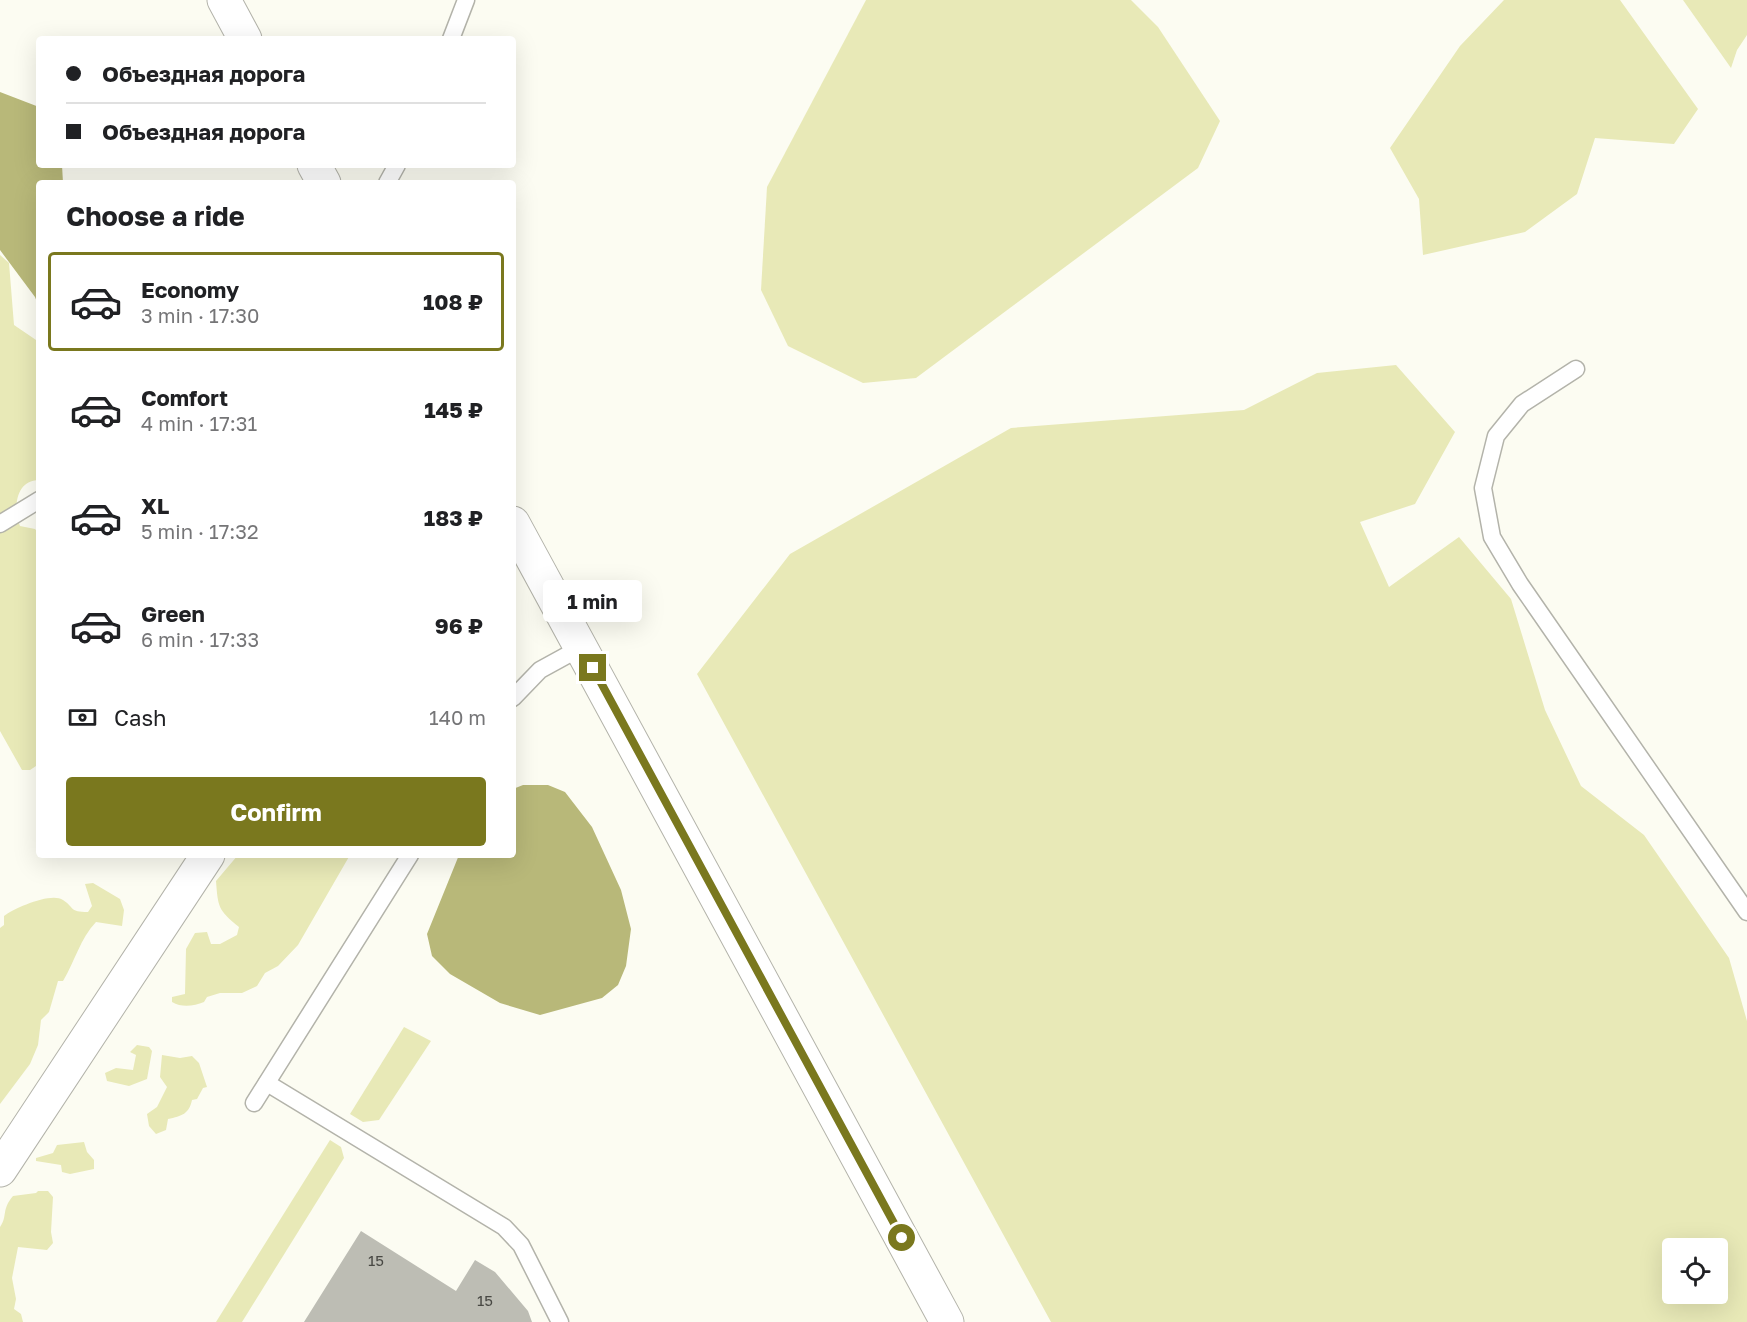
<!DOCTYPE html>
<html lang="en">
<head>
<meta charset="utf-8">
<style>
	:root { --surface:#fff; --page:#f6f6f6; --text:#202124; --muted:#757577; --line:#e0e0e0; --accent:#7a781e }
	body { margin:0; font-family:"Golos Text",sans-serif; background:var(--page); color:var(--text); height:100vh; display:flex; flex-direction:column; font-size:22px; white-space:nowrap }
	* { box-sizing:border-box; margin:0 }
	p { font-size:20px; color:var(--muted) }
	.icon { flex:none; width:33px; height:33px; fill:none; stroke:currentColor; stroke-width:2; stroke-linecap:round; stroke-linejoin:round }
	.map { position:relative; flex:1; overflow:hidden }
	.drawer { position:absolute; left:36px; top:180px; width:480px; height:678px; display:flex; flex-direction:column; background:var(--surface); border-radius:6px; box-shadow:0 6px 24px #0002 }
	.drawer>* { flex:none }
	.banner { position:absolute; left:36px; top:36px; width:480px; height:132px; border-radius:6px; box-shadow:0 6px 24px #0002; display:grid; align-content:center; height:132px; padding:0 30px; background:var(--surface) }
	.tools { position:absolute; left:1662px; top:1238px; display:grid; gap:12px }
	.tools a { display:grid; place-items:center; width:66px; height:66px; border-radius:6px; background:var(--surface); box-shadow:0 6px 24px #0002; font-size:30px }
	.end { position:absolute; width:27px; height:27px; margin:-14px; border:8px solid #7a781e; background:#fff; box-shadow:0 0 0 3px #fff }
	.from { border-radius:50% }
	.bubble { position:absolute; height:42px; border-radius:6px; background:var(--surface); box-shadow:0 6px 24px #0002; font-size:20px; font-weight:700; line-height:42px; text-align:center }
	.banner b { display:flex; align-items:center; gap:21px; height:57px; font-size:22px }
	.banner b+b { border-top:2px solid var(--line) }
	.banner i { width:15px; height:15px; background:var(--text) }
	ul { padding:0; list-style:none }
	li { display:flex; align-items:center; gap:18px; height:99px; margin:0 12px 9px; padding:0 18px; border:3px solid transparent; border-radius:6px }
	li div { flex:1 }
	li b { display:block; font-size:22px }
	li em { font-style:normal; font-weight:700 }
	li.active { border-color:var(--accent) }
	li>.icon { width:54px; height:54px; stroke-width:1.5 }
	h2 { padding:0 30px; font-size:27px; line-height:72px }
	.pay { display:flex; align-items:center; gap:15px; height:66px; padding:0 30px; font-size:22px }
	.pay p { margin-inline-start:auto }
	.button { display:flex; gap:12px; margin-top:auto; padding:12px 30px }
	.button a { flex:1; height:69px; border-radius:6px; background:var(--accent); color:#fff; font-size:24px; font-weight:700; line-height:69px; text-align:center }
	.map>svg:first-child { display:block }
	.green { fill:#e8e9b7; fill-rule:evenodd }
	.water { fill:#b8b879 }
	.building { fill:#bdbdb4 }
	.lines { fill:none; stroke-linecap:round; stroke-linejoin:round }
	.service-casing { stroke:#b3b3aa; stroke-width:19 }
	.minor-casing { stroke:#b3b3aa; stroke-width:35 }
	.primary-casing { stroke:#b3b3aa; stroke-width:35 }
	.service { stroke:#fff; stroke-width:16 }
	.minor { stroke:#fff; stroke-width:33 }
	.primary { stroke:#fff; stroke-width:33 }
	.route { stroke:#7a781e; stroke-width:8 }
	.labels { text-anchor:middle; stroke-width:4.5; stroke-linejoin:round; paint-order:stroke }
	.number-label { font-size:15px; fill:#494944 }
</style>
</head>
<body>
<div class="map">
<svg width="1747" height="1322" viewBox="0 0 1747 1322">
	<rect width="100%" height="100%" fill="#fcfcf2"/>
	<g class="green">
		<path d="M 866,0 L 1131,0 L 1158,27 L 1220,121 L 1198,168 L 916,378 L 863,383 L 788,346 L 761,290 L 767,187 Z"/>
		<path d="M 1504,0 L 1620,0 L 1698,109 L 1674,144 L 1595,138 L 1577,194 L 1525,232 L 1423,255 L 1419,199 L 1390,148 L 1460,46 Z"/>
		<path d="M 1683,0 L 1747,0 L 1747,35 L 1737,50 L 1731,68 Z"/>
		<path d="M 0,255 L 9,263 L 14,325 L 39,342 L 39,480 C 15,480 13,510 20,526 L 35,529 L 39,534 L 39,764 L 30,770 L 22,770 L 0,731 Z"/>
		<path d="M 1396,365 L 1455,432 L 1415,504 L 1360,522 L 1389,587 L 1459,537 L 1511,599 L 1545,710 L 1581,786 L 1644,835 L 1729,958 L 1747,1021 L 1747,1322 L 1051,1322 L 697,674 L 790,554 L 1011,428 L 1244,410 L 1317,373 ZM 1672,1248 L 1718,1248 L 1718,1293 L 1672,1293 Z"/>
		<path d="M 238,855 L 350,855 L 298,945 L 278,966 L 265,973 L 257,986 L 242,993 L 220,993 L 207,997 L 204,1002 C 194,1006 182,1008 172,1002 L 172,997 L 185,994 L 186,949 L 195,933 L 207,932 L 211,944 L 220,944 L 237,935 L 239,927 C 218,910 218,907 216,881 Z"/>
		<path d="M 93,883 L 120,899 L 124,910 L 122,926 L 96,922 C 80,939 75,961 63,981 L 58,981 L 49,1012 L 41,1020 L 38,1045 L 30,1064 L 0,1104 L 0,928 L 4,925 L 4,916 C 15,908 51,892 63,900 C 75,908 69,912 88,912 L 92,906 L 85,884 Z"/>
		<path d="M 404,1027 L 431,1041 L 379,1120 L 363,1122 L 350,1114 Z"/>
		<path d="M 137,1045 L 149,1047 L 152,1051 L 147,1079 L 129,1086 L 107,1081 L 105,1073 L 116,1068 L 133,1070 L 136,1055 L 130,1052 Z"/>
		<path d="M 162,1055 L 180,1058 L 192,1056 L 199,1063 L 207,1087 L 203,1088 L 197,1099 L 192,1100 C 189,1114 182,1116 168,1119 L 166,1130 L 156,1134 L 149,1126 L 147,1114 L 157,1107 L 167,1087 L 160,1077 Z"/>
		<path d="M 330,1140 L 341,1147 L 344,1158 L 242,1322 L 216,1322 Z"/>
		<path d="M 84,1142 L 87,1152 L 94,1160 L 94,1169 L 70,1174 L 62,1172 L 61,1165 L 36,1161 L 36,1158 L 53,1153 L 57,1145 Z"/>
		<path d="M 38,1191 L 48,1191 L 53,1197 L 51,1232 L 53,1243 L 47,1250 L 18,1247 L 12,1278 L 16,1299 L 14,1309 L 21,1314 L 23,1322 L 0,1322 L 0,1227 C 8,1216 1,1210 13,1196 L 36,1193 Z"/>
	</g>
	<g class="water">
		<path d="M 0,92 L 39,107 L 39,165 L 62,165 L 63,183 L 39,183 L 39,307 L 35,297 L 0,250 Z"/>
		<path d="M 523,785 L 548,785 L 565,792 L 592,827 L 621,890 L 631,929 L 626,966 L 618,985 L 602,998 L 540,1015 L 500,1003 L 450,974 L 432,956 L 427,934 L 459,855 L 513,855 L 513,789 Z"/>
	</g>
	<path class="building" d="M 361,1231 L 456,1291 L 475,1260 L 495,1272 L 528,1311 L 532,1322 L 304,1322 Z"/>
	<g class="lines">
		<defs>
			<g id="service">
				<path d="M 451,39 L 466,0"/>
				<path d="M 387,183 L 397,165"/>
				<path d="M 1576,369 L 1522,404 L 1496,436 L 1483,488 L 1492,537 L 1520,584 L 1747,912"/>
				<path d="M 0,524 L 39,500"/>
				<path d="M 513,698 L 540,670 L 582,647"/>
				<path d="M 267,1083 L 504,1227 L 521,1245 L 560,1322"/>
				<path d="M 254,1103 L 410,855"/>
			</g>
			<path id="minor" d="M 0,1170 L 208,855"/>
			<g id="primary">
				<path d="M 224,0 L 245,39"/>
				<path d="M 314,165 L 324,183"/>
				<path d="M 513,523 L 947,1322"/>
			</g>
		</defs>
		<use href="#service" class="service-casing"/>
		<use href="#minor" class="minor-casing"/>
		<use href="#primary" class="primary-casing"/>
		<use href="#service" class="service"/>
		<use href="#minor" class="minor"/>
		<use href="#primary" class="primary"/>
	</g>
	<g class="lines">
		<path class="route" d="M 593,668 L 902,1238"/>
	</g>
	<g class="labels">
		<g class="number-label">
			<text x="376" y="1266">15</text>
			<text x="485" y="1306">15</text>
		</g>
	</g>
</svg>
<div class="tools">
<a><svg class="icon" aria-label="locate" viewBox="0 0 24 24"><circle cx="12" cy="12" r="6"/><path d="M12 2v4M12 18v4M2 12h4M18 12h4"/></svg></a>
</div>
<i class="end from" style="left:902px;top:1238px"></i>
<i class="end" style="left:593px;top:668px"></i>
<div class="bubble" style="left:543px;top:580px;width:99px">1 min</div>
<div class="banner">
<b><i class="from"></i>Объездная дорога</b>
<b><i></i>Объездная дорога</b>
</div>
<section class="drawer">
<h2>Choose a ride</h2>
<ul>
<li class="active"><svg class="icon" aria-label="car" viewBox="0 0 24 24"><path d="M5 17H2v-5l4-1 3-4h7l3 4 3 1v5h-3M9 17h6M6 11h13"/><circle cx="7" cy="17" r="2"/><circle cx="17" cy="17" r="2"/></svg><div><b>Economy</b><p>3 min · 17:30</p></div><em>108 ₽</em></li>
<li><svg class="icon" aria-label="car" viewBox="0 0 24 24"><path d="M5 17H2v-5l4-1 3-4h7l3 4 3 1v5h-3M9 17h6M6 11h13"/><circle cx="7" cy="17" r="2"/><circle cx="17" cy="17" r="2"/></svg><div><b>Comfort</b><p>4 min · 17:31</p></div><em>145 ₽</em></li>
<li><svg class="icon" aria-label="car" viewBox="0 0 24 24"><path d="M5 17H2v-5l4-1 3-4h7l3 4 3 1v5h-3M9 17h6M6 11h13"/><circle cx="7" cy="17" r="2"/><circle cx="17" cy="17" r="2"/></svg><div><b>XL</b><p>5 min · 17:32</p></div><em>183 ₽</em></li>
<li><svg class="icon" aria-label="car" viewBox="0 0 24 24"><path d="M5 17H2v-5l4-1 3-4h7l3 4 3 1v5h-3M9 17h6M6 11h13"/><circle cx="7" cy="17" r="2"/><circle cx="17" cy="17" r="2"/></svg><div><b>Green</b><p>6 min · 17:33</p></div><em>96 ₽</em></li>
</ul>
<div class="pay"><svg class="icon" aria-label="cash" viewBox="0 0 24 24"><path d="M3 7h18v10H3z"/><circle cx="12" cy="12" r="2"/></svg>Cash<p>140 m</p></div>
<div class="button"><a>Confirm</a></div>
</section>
</div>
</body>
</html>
